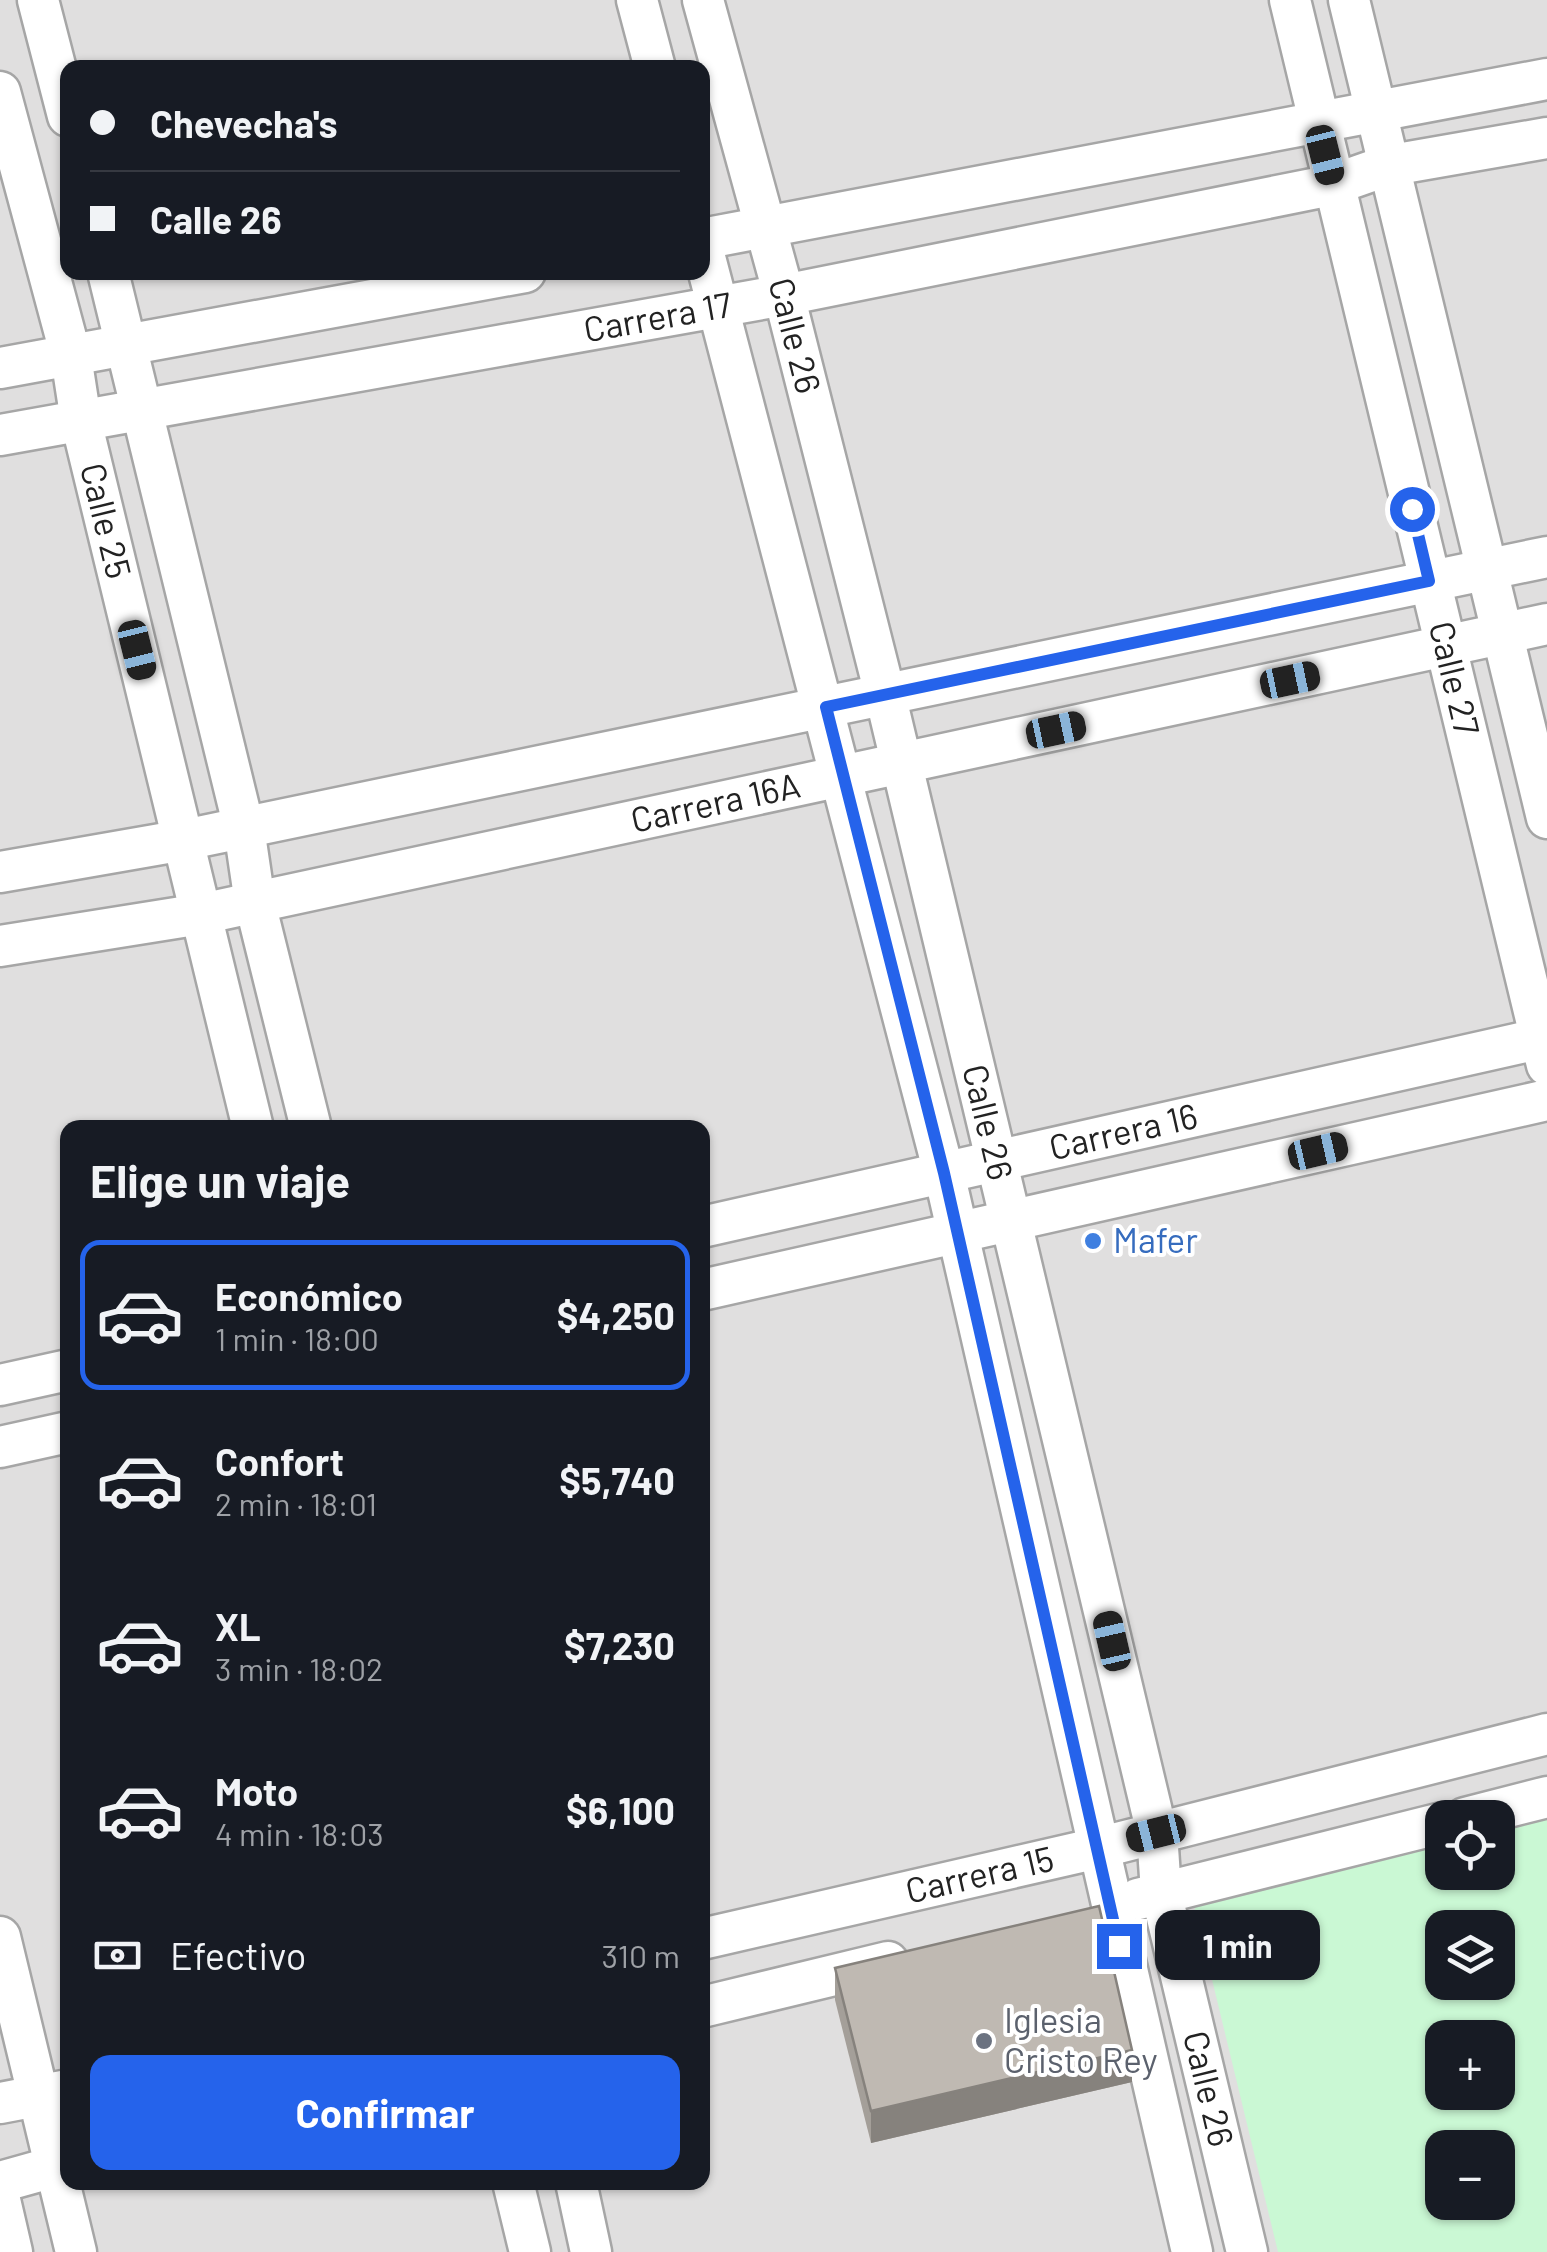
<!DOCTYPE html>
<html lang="es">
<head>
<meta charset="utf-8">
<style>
	:root { --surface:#171b24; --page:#242831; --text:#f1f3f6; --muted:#9ea1a6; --line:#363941; --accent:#2563eb }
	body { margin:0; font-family:Barlow,sans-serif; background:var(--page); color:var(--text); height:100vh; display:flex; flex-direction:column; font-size:38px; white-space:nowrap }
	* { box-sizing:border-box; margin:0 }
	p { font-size:32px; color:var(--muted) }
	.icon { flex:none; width:55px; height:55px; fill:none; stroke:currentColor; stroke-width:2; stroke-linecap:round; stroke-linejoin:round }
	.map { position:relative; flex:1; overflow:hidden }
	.side { position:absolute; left:60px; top:1120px; width:650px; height:1070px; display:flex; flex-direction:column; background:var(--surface); border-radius:20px; box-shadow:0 2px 8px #0004 }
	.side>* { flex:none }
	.top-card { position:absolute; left:60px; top:60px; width:650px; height:220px; border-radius:20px; box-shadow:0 2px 8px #0004; display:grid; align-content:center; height:220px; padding:0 30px; background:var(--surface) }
	.tools { position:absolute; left:1425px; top:1800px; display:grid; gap:20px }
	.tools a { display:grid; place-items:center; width:90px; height:90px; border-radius:20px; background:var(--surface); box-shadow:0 2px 8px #0004; font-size:50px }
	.end { position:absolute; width:45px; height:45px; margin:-22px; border:12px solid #2563eb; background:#fff; box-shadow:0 0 0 5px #fff }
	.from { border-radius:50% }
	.bubble { position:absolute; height:70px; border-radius:20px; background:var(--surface); box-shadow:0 2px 8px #0004; font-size:32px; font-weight:700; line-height:70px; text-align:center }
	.car { position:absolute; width:30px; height:60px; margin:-30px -15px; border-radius:12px; box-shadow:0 0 8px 2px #0007; background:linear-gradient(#222 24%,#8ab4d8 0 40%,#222 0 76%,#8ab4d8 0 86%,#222 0) }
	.top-card b { display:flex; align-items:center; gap:35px; height:95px; font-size:38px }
	.top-card b+b { border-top:2px solid var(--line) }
	.top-card i { width:25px; height:25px; background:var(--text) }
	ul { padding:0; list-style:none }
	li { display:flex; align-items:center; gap:30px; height:150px; margin:0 20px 15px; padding:0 10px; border:5px solid transparent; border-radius:20px }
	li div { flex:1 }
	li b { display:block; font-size:38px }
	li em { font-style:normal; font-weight:700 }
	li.on { border-color:var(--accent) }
	li>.icon { width:90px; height:90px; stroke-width:1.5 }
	h2 { padding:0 30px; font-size:45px; line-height:120px }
	.pay { display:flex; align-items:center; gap:25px; height:110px; padding:0 30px; font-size:38px }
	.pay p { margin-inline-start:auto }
	.action { display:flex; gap:20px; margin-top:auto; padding:20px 30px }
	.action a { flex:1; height:115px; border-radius:20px; background:var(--accent); color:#fff; font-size:40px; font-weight:700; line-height:115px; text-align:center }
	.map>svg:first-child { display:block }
	.residential { fill:#e0dfdf; fill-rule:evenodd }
	.park { fill:#caf8d4; fill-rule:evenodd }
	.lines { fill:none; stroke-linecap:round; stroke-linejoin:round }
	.street-casing { stroke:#a6a6a6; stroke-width:45 }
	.street { stroke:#fff; stroke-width:40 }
	.wall { fill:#a49f99 }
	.shaded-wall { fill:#86827d }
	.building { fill:#bfb9b2; stroke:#86827d; stroke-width:2.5 }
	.route { stroke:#2563eb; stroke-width:12 }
	.shop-dot { fill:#3f7fe0; stroke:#fff; stroke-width:4 }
	.worship-dot { fill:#6b7280; stroke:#fff; stroke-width:4 }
	.labels { text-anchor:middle; stroke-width:8; stroke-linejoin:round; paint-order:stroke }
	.street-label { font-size:35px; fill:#222; stroke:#fff }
	.shop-label { font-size:35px; fill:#366cbe; stroke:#fff; text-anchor:start }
	.worship-label { font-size:35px; fill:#5b616d; stroke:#fff; text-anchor:start }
</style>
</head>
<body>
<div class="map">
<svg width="1547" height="2252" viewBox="0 0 1547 2252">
	<rect width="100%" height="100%" fill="#f2f0e9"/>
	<path class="residential" d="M 0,0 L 1547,0 L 1547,2252 L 0,2252 ZM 68,68 L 702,68 L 702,272 L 68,272 ZM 68,1128 L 702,1128 L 702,2182 L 68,2182 ZM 1442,1818 L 1498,1818 L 1498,1872 L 1442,1872 ZM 1442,1928 L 1498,1928 L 1498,1982 L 1442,1982 ZM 1442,2038 L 1498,2038 L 1498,2092 L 1442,2092 ZM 1442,2148 L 1498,2148 L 1498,2202 L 1442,2202 Z"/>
	<path class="park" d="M 1547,1805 L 1547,2252 L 1278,2252 L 1193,1901 L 1442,1825 L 1442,1872 L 1498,1872 L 1498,1818 ZM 1442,1928 L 1498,1928 L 1498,1982 L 1442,1982 ZM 1442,2038 L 1498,2038 L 1498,2092 L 1442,2092 ZM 1442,2148 L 1498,2148 L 1498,2202 L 1442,2202 Z"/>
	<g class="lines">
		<defs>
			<g id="street">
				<path d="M 38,0 L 68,116"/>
				<path d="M 637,0 L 655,68"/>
				<path id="s1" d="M 703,0 L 784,295 L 885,694 L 1157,1833 L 1161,1892 L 1247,2252"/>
				<path id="s2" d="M 1290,0 L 1547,1065"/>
				<path d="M 1349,0 L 1547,818"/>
				<path id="s3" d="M 0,92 L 71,356 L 81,421 L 253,1128"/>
				<path d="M 702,239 L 1547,79"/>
				<path d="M 702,246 L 944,1173 L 1192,2252"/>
				<path d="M 108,272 L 244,828 L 255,903 L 311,1128"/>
				<path d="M 0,368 L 525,272"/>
				<path id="s4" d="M 0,435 L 784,295 L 1332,185 L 1386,166 L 1547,138"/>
				<path d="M 0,872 L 184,840 L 1547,557"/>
				<path id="s5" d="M 0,946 L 201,914 L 1547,624"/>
				<path id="s6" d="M 702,1227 L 1547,1037"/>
				<path d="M 702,1290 L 1547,1100"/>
				<path d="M 0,1385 L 68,1370"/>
				<path d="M 0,1447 L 68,1432"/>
				<path d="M 1465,1818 L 1547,1797"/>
				<path d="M 1138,1899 L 1442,1823"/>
				<path d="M 0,1937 L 76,2252"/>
				<path id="s7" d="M 702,1939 L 1098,1848 L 1547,1734"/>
				<path d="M 702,2007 L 888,1962"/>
				<path d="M 0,2103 L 68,2090"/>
				<path d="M 0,2182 L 68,2163"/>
				<path d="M 513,2182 L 530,2252"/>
				<path d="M 576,2182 L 591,2252"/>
				<path d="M 0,2200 L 12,2252"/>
			</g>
		</defs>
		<use href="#street" class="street-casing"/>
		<use href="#street" class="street"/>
	</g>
	<path class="wall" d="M 835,1968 L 1132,2082 L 871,2143 L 835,2000 Z"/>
	<path class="shaded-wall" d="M 1132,2050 L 1132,2082 L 871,2143 L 871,2111 Z"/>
	<path class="building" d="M 1099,1906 L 1132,2050 L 871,2111 L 835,1968 Z"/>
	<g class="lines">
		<path class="route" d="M 1119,1946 L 944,1173 L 826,707 L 1429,581 L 1412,509"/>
	</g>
	<circle class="shop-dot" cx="1093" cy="1241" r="10"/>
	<circle class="worship-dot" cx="984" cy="2041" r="10"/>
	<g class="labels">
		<g class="street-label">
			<text dy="12" stroke="none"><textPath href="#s4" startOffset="668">Carrera 17</textPath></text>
			<text dy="12" stroke="none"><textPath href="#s1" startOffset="348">Calle 26</textPath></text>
			<text dy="12" stroke="none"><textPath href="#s3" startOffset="442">Calle 25</textPath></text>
			<text dy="12" stroke="none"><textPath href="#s2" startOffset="698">Calle 27</textPath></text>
			<text dy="12" stroke="none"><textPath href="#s5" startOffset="730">Carrera 16A</textPath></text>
			<text dy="12" stroke="none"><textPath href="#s1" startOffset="1158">Calle 26</textPath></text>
			<text dy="12" stroke="none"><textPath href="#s6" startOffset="432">Carrera 16</textPath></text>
			<text dy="12" stroke="none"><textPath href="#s7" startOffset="285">Carrera 15</textPath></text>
			<text dy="12" stroke="none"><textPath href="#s1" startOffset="2150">Calle 26</textPath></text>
		</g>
		<g class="shop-label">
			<text x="1113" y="1253">Mafer</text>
		</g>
		<g class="worship-label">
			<text x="1004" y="2033">Iglesia<tspan x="1004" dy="40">Cristo Rey</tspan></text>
		</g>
	</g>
</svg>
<div class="tools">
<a><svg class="icon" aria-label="locate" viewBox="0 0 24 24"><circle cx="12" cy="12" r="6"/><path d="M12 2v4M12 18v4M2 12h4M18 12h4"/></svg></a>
<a><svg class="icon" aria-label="layers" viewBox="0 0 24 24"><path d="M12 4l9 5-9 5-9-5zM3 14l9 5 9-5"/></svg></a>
<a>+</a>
<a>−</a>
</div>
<i class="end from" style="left:1412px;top:509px"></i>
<i class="end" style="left:1119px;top:1946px"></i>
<div class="bubble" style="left:1155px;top:1910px;width:165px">1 min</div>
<i class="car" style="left:1325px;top:155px;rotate:166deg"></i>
<i class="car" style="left:137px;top:650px;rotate:166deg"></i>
<i class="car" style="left:1290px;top:680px;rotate:78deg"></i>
<i class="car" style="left:1056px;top:730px;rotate:78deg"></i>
<i class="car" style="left:1318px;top:1151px;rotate:77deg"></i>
<i class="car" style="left:1112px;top:1641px;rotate:347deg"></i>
<i class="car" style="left:1156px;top:1833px;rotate:256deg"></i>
<div class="top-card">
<b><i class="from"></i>Chevecha's</b>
<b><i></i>Calle 26</b>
</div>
<section class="side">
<h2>Elige un viaje</h2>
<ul>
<li class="on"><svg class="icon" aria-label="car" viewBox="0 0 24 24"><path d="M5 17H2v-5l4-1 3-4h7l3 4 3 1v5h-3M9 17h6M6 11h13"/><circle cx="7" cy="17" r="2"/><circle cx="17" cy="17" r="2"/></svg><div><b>Económico</b><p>1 min · 18:00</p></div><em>$4,250</em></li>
<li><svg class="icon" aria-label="car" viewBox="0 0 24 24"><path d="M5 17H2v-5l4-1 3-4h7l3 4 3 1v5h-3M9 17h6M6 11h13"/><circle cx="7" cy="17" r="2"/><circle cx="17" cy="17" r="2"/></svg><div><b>Confort</b><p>2 min · 18:01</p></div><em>$5,740</em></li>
<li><svg class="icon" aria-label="car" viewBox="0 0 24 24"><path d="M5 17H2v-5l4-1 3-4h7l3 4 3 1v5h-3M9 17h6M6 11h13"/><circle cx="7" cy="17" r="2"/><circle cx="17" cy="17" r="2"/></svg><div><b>XL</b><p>3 min · 18:02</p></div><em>$7,230</em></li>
<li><svg class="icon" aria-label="car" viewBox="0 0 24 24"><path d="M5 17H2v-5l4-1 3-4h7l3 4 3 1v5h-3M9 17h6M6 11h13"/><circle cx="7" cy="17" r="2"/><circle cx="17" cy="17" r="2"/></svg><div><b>Moto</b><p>4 min · 18:03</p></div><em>$6,100</em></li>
</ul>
<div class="pay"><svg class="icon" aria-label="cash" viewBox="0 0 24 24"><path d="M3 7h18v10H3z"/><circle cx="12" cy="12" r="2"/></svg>Efectivo<p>310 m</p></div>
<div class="action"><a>Confirmar</a></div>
</section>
</div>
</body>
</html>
